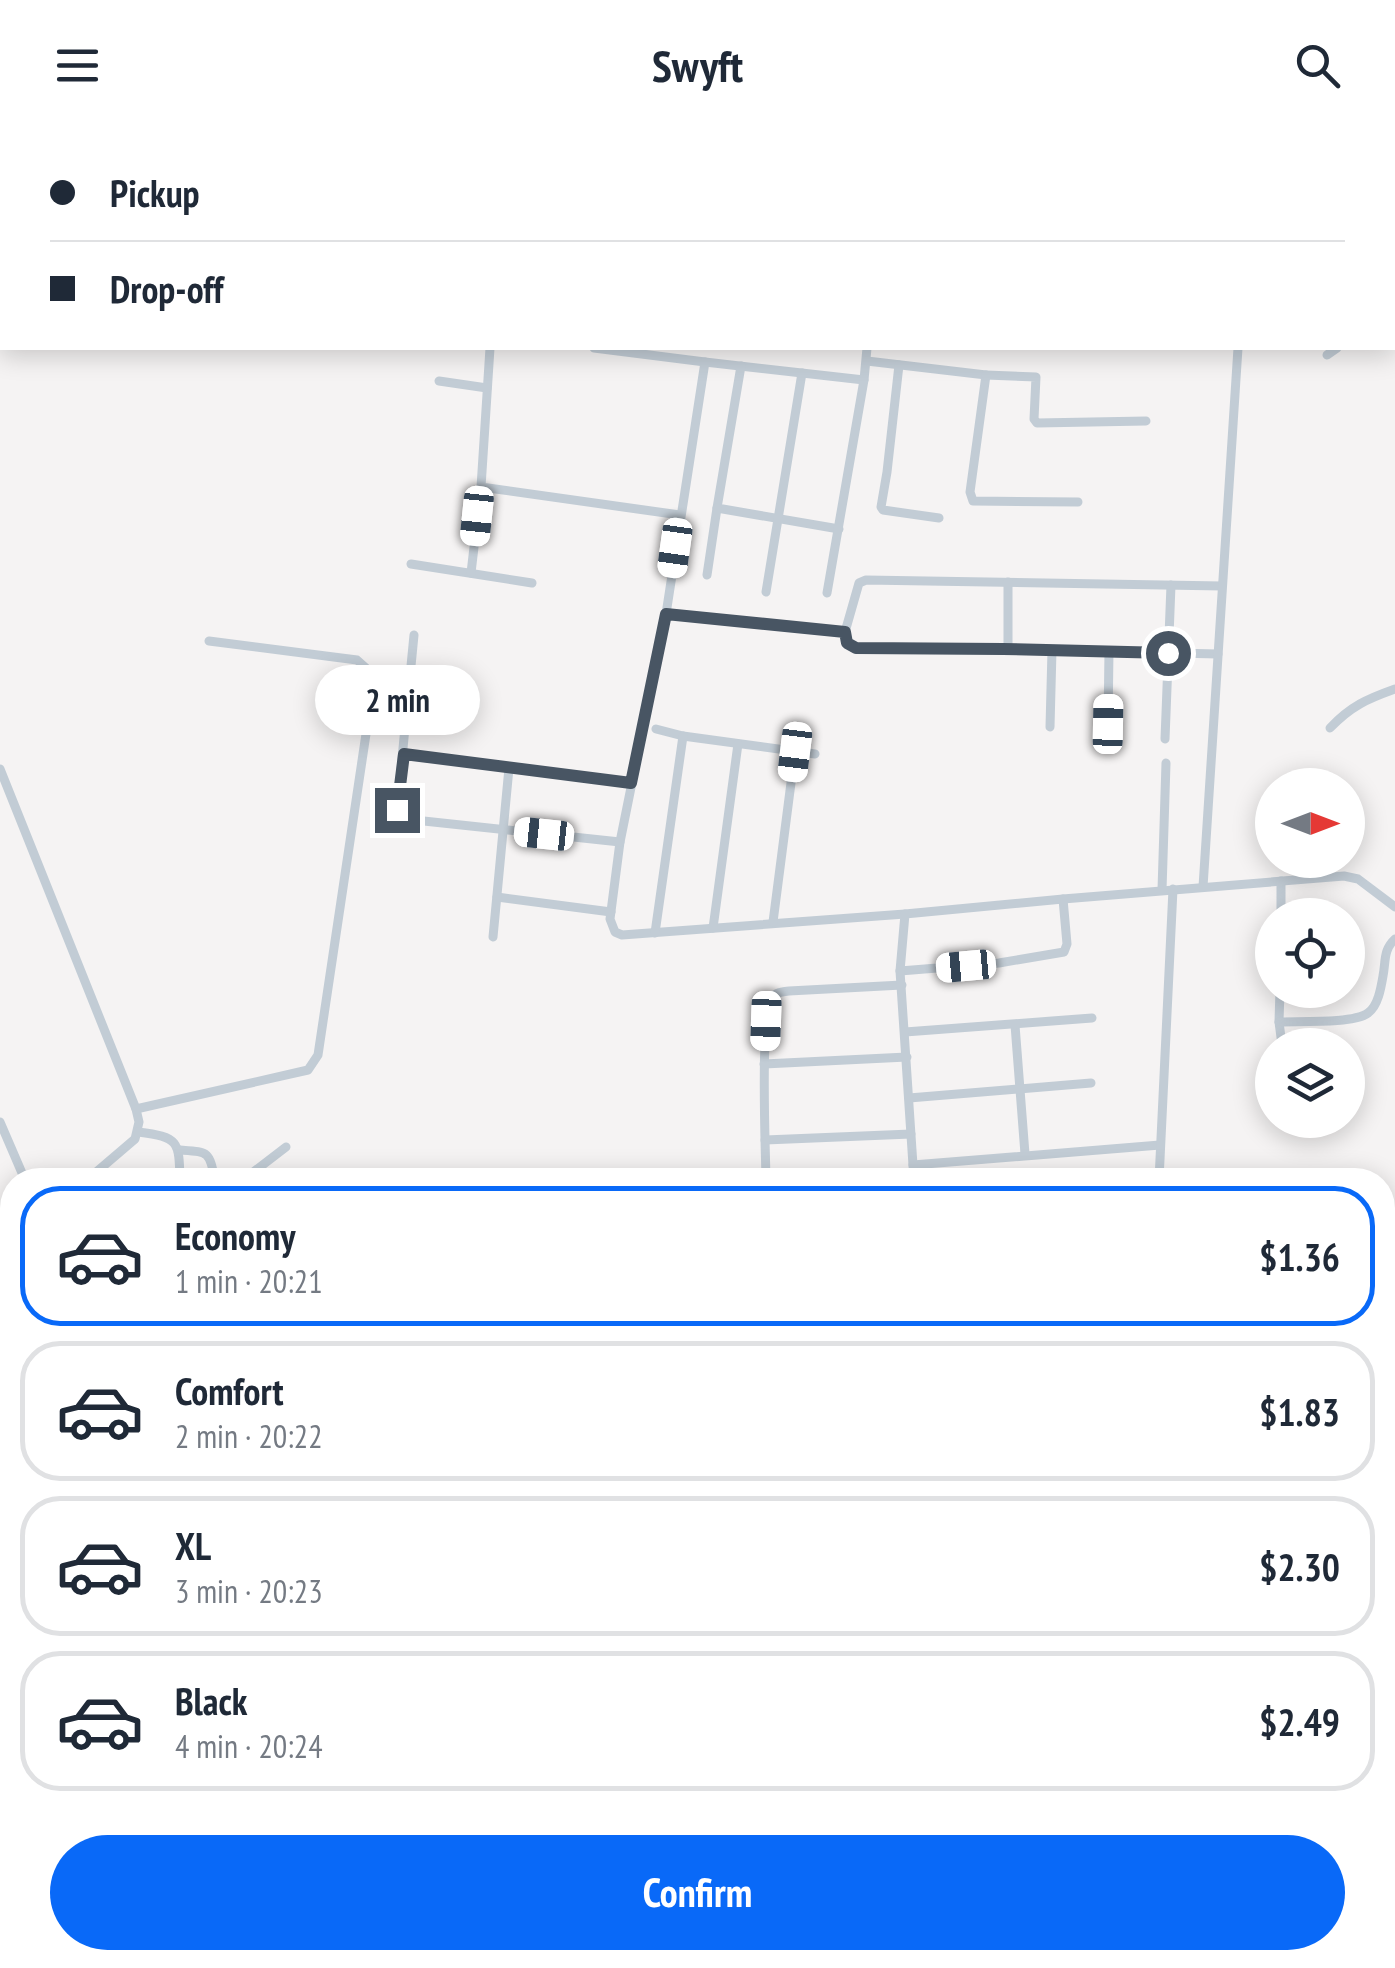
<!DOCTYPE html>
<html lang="en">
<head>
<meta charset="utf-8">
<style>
	:root { --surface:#fff; --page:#f2f2f3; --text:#1f2937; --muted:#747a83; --line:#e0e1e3; --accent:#0969f8 }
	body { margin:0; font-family:"PT Sans Narrow",sans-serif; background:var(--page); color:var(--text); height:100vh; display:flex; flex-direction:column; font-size:38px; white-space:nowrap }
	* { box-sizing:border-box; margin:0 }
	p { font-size:32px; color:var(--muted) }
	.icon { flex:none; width:55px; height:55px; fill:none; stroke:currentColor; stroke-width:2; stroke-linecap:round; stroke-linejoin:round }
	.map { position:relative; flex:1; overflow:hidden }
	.side { position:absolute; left:0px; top:1038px; width:1395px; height:802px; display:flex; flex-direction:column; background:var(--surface); border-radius:40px 40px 0 0; box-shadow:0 5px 25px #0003 }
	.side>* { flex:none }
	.guide { position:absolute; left:0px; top:0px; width:1395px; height:220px; box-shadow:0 5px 25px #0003; display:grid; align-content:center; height:220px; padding:0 50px; background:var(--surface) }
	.needle { width:65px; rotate:90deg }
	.tools { position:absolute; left:1255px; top:638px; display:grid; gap:20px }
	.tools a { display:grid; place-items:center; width:110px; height:110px; border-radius:50%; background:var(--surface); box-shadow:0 5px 25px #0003; font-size:50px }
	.end { position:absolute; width:45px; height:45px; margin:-22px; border:12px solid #485563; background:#fff; box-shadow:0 0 0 5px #fff }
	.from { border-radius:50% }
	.bubble { position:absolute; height:70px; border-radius:35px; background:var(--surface); box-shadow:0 5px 25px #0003; font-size:32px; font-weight:700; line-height:70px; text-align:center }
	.car { position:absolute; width:30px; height:60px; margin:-30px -15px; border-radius:12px; box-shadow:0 0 8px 2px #0007; background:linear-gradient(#fff 24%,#345 0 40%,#fff 0 76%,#345 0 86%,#fff 0) }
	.guide b { display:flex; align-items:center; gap:35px; height:95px; font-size:38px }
	.guide b+b { border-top:2px solid var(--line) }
	.guide i { width:25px; height:25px; background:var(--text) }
	ul { padding:18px 0 0; list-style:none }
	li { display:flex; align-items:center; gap:30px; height:140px; margin:0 20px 15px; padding:0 30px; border:5px solid var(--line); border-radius:40px }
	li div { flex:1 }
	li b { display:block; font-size:38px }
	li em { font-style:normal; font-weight:700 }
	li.on { border-color:var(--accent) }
	li>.icon { width:90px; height:90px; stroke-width:1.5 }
	.action { display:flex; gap:20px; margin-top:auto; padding:20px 50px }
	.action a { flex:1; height:115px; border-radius:60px; background:var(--accent); color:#fff; font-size:40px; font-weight:700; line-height:115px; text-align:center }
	header { display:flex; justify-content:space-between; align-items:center; height:130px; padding:0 50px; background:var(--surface); font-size:45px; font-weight:700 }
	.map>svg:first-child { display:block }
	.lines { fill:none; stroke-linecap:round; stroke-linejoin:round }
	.minor { stroke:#c2ccd5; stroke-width:9 }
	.major { stroke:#b0c1d3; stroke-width:11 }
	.route { stroke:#485563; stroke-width:12 }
</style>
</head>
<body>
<header><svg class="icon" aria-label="menu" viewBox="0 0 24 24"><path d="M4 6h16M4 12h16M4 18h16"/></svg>Swyft<svg class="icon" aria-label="search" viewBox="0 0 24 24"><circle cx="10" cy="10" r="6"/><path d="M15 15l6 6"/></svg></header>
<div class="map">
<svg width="1395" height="1838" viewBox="0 0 1395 1838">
	<rect width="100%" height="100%" fill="#f5f3f3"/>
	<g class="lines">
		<g class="minor">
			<path d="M 199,0 L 210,2"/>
			<path d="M 863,0 L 863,2"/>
			<path d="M 295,2 L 295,0"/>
			<path d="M 393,2 L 393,0"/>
			<path d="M 1102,2 L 1102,0"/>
			<path d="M 1253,2 L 1253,0"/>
			<path d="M 1392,34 L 1395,34"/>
			<path d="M 0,54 L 1,43"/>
			<path d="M 0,62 L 2,63"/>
			<path d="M 1392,126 L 1395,126"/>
			<path d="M 0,148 L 2,148"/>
			<path d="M 1392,190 L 1395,189"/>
			<path d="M 490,218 L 481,357 L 680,385"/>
			<path d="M 594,218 L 705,232"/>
			<path d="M 867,218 L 864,250 L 705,232 L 666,484 L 620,712 L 610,789 L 615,802 L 622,805 L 905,784"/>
			<path d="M 1327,225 L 1337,218"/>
			<path d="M 867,231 L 986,245 L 970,362 L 973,371 L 1078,372"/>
			<path d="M 899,235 L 887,342 L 881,377 L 883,380 L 939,388"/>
			<path d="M 741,236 L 717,378 L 839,399"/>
			<path d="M 986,245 L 1036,247 L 1034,289 L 1037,293 L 1146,291"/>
			<path d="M 439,251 L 487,258"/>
			<path d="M 411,434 L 532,453"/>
			<path d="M 471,443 L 481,357"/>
			<path d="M 707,445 L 717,378"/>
			<path d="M 766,462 L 802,243"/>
			<path d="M 827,463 L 864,250"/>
			<path d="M 666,484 L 845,502 L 847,513 L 855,518 L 1003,519 L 1218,524"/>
			<path d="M 845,502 L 859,453 L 866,450 L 1222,456"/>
			<path d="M 414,505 L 397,680 L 398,685 L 405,689 L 620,712"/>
			<path d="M 1008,519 L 1008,452"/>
			<path d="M 1108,594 L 1109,521"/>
			<path d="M 1050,597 L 1052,520"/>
			<path d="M 1330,598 C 1351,576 1367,569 1395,559"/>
			<path d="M 656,599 L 683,606 L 815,624"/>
			<path d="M 1165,609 L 1171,455"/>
			<path d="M 403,624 L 631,653"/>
			<path d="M 0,639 L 136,979 L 139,992 L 135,1009 L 87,1050"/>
			<path d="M 1203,757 L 1238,218"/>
			<path d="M 1162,760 L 1166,633"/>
			<path d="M 497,767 L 611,782"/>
			<path d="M 1281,785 L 1281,751"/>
			<path d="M 773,792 L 795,622"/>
			<path d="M 713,798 L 738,614"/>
			<path d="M 655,803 L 683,606"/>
			<path d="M 493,807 L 509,638"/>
			<path d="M 900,841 L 999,833 L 1064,822 L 1067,814 L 1063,769"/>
			<path d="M 1280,860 L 1279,892 L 1282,915"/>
			<path d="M 1279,892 C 1299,891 1353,894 1368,883 C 1378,876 1381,858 1383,846 C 1386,831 1383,820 1395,809"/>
			<path d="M 1015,895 L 1025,1024"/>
			<path d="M 905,902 L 1092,888"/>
			<path d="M 764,934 L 907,927"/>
			<path d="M 909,968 L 1091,953"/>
			<path d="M 136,979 L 308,940 L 318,925 L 366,604 L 366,538 L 357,530 L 209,511"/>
			<path d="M 0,992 L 25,1050"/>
			<path d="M 138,1002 C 179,1007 179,1011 180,1050"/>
			<path d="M 765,1010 L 911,1004"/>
			<path d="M 180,1020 C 209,1022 209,1021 215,1050"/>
			<path d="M 913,1035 L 1160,1015"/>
			<path d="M 243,1050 L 286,1017"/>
			<path d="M 766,1050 C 765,1004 763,958 765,912 C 765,900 764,884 769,872 C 773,863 779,862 789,861 L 902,855"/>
			<path d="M 914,1050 L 900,841 L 905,784 L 1063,769 L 1344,746 L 1358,749 L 1395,777"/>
			<path d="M 1159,1050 L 1173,759"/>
			<path d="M 0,1094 L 8,1114"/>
			<path d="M 1382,1200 L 1395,1198"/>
			<path d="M 0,1261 L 12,1259"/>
			<path d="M 1382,1265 L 1395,1262"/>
			<path d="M 1382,1305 L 1395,1303"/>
			<path d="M 1382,1370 L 1395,1367"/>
			<path d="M 0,1401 L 12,1477"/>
			<path d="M 1385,1448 L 1395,1447"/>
			<path d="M 1391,1526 L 1395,1525"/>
			<path d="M 1390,1573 L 1395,1572"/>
			<path d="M 1382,1775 L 1395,1774"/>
			<path d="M 0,1827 L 1,1838"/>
			<path d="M 1382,1827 L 1395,1826"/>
			<path d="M 69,1828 L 71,1838"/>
			<path d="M 309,1828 L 311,1838"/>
			<path d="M 433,1828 L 434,1838"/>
			<path d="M 485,1828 L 487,1838"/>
			<path d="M 657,1828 L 658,1838"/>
			<path d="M 693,1828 L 694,1838"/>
			<path d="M 765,1828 L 765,1838"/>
			<path d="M 887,1828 L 888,1838"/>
			<path d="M 1012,1828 L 1013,1838"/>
			<path d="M 517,1835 L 589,1836"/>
			<path d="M 1167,1838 L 1169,1828"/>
			<path d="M 1177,1838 L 1371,1828"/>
		</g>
		<g class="major">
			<path d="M 1382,1714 L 1395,1714"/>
			<path d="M 197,1838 L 207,1828"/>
		</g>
	</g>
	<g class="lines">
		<path class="route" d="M 397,680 L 404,624 L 631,653 L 666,484 L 845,502 L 847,513 L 856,518 L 1003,519 L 1168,523"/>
	</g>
</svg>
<div class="tools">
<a><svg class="needle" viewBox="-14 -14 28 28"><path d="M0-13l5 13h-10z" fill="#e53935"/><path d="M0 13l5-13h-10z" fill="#747a83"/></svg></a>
<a><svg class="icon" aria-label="locate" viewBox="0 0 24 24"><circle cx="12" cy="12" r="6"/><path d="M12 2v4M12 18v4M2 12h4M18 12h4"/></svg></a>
<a><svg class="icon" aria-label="layers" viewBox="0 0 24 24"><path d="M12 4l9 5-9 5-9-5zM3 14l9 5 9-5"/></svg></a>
</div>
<i class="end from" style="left:1168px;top:523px"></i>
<i class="end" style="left:397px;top:680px"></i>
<div class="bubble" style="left:315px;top:535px;width:165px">2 min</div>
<i class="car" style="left:477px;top:386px;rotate:186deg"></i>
<i class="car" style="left:675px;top:418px;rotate:188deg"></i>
<i class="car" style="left:1108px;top:594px;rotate:1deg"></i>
<i class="car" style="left:795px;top:622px;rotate:187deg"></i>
<i class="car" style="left:544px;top:704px;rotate:276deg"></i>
<i class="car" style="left:966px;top:836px;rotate:265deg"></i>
<i class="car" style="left:766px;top:891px;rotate:182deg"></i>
<div class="guide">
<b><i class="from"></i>Pickup</b>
<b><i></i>Drop-off</b>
</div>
<section class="side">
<ul>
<li class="on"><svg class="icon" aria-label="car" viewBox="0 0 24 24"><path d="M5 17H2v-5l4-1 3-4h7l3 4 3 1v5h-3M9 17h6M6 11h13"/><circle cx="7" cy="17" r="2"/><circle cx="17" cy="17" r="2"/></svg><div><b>Economy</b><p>1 min · 20:21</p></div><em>$1.36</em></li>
<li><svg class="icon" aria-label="car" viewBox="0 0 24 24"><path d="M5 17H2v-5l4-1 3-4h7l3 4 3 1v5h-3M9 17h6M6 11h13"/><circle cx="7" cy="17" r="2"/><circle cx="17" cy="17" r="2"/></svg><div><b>Comfort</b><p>2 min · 20:22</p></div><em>$1.83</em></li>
<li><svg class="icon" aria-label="car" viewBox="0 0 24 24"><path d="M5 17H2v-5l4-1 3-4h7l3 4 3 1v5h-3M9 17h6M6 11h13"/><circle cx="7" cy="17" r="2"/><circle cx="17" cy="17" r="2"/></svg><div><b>XL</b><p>3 min · 20:23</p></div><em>$2.30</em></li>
<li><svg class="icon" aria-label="car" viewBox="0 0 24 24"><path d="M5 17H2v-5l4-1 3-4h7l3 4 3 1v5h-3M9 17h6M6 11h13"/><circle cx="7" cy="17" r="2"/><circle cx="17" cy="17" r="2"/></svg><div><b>Black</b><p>4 min · 20:24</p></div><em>$2.49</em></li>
</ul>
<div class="action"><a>Confirm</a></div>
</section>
</div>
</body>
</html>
